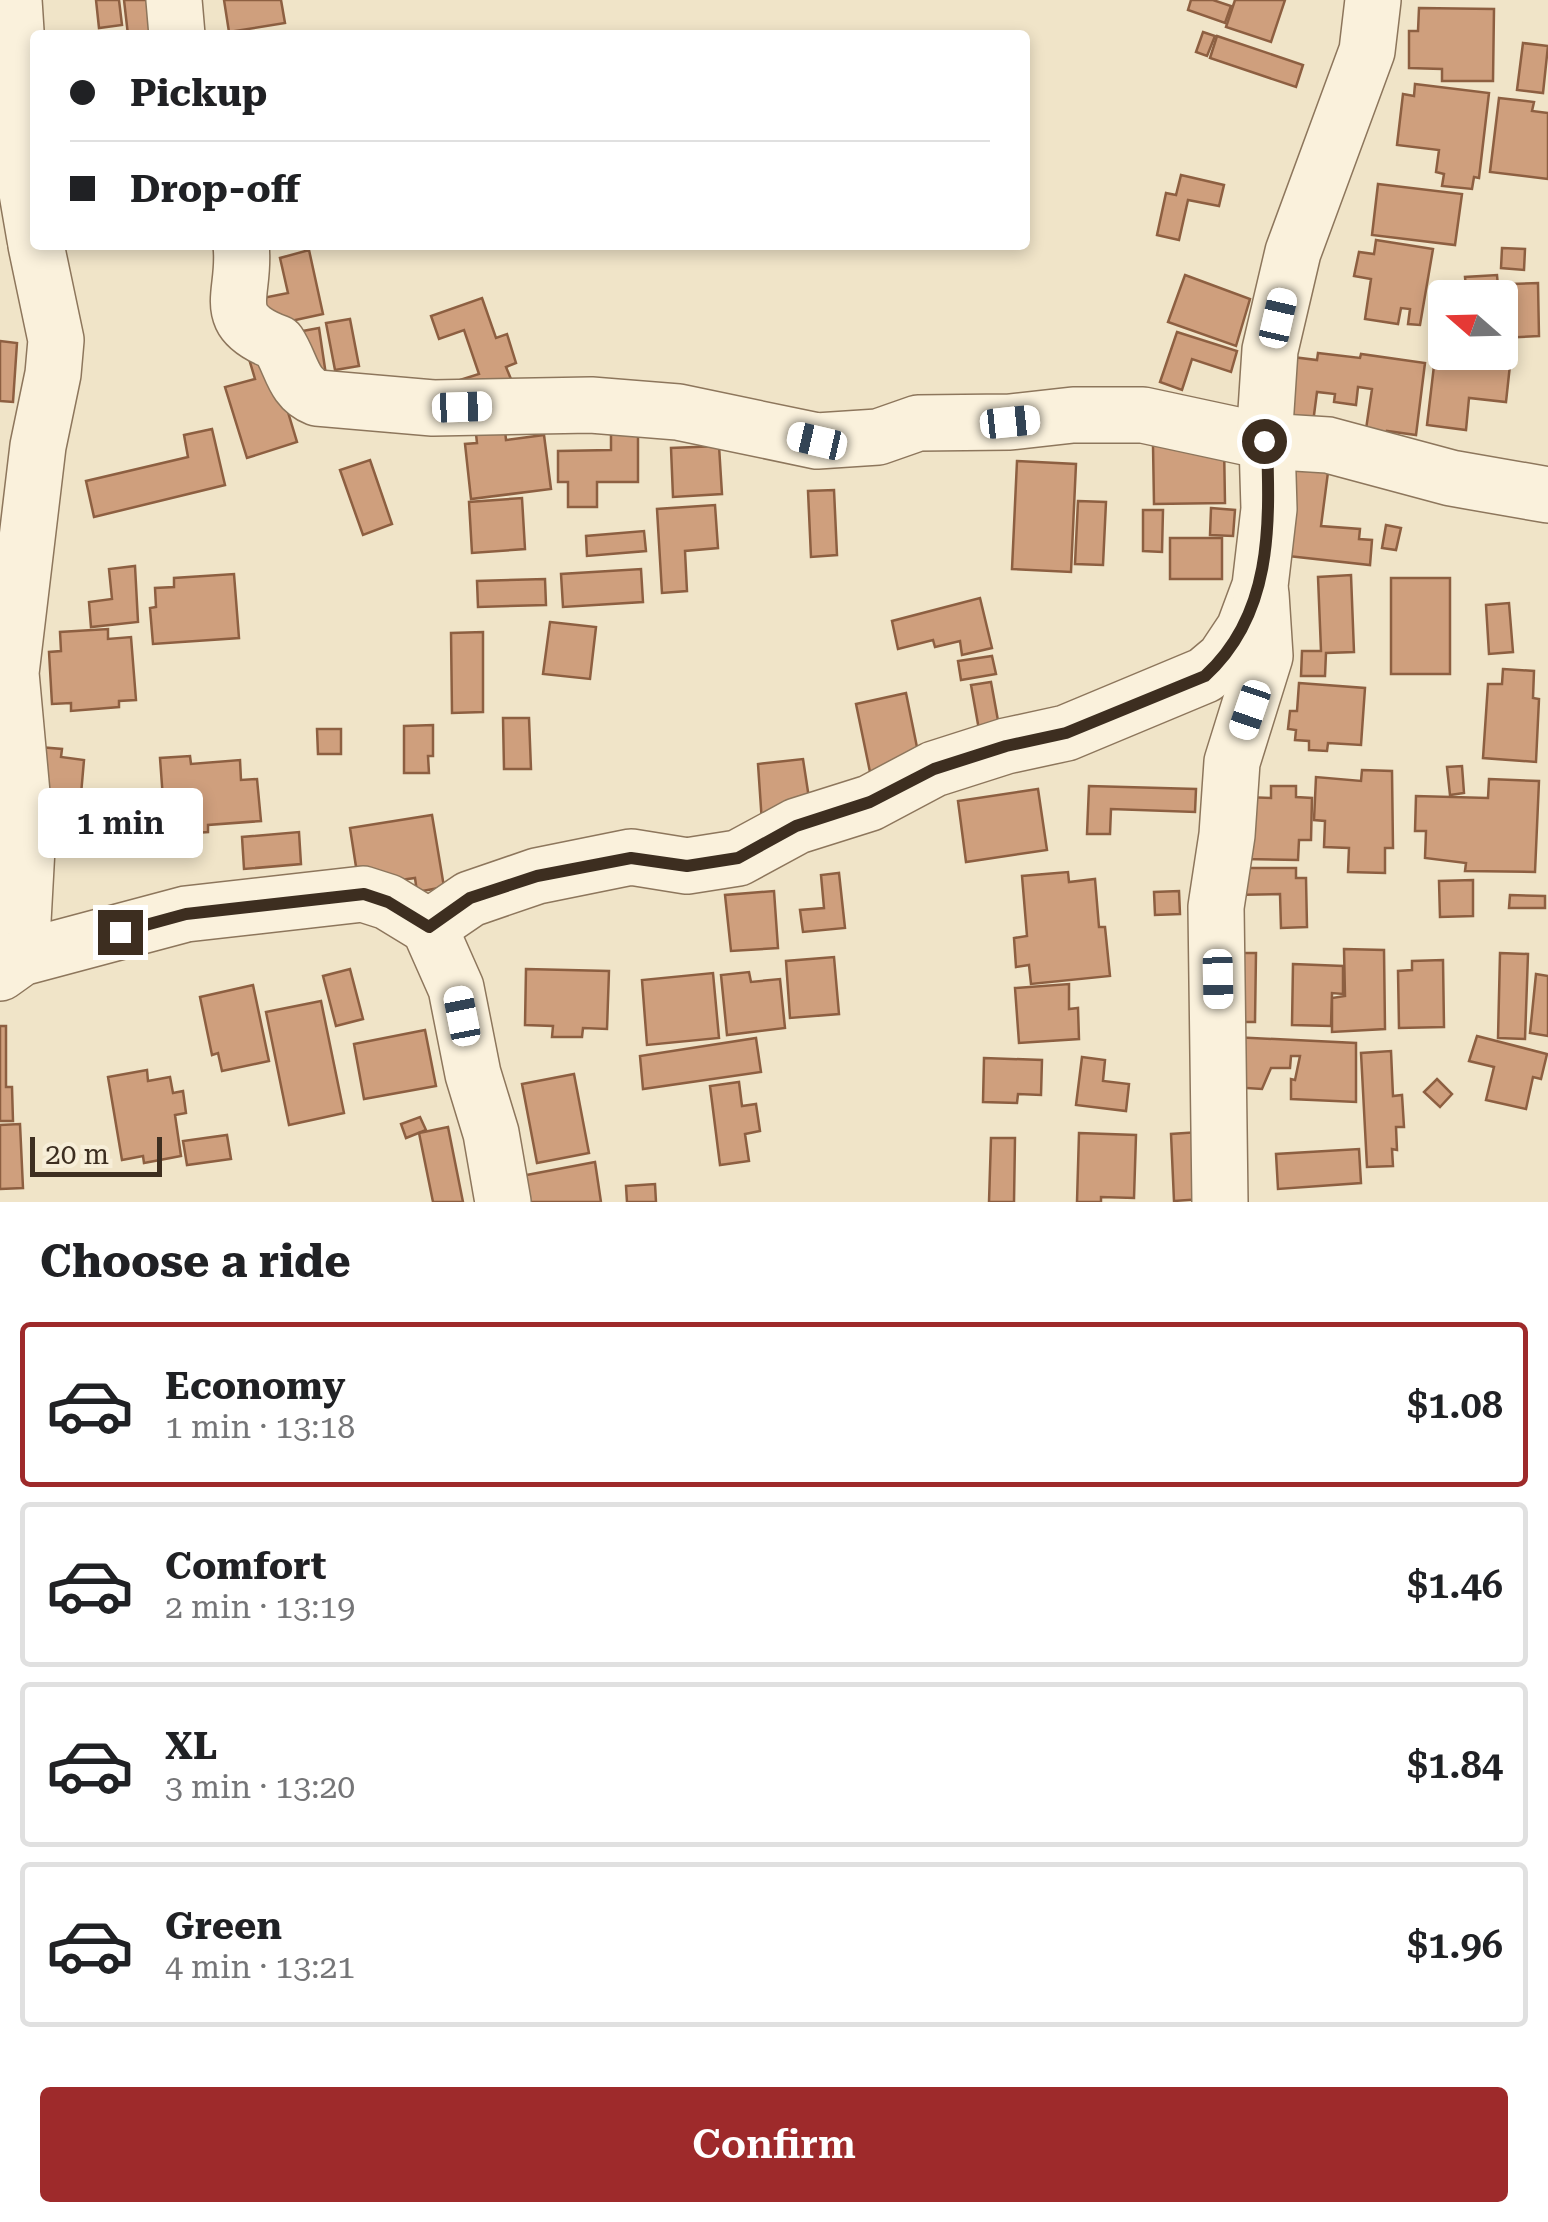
<!DOCTYPE html>
<html lang="en">
<head>
<meta charset="utf-8">
<style>
	:root { --surface:#fff; --page:#f6f6f6; --text:#202124; --muted:#757577; --line:#e0e0e0; --accent:#9e2a2b }
	body { margin:0; font-family:"Roboto Serif",serif; background:var(--page); color:var(--text); height:100vh; display:flex; flex-direction:column; font-size:38px; white-space:nowrap }
	* { box-sizing:border-box; margin:0 }
	p { font-size:32px; color:var(--muted) }
	.icon { flex:none; width:55px; height:55px; fill:none; stroke:currentColor; stroke-width:2; stroke-linecap:round; stroke-linejoin:round }
	.map { position:relative; height:1202px; overflow:hidden }
	.sheet { display:flex; flex-direction:column; background:var(--surface); flex:1 }
	.sheet>* { flex:none }
	.guide { position:absolute; left:30px; top:30px; width:1000px; height:220px; border-radius:10px; box-shadow:0 5px 15px #0003; display:grid; align-content:center; height:220px; padding:0 40px; background:var(--surface) }
	.needle { width:65px; rotate:290deg }
	.fabs { position:absolute; left:1428px; top:280px; display:grid; gap:20px }
	.fabs a { display:grid; place-items:center; width:90px; height:90px; border-radius:10px; background:var(--surface); box-shadow:0 5px 15px #0003; font-size:50px }
	.scale { position:absolute; left:30px; bottom:25px; width:132px; box-sizing:border-box; padding-left:10px; border:5px solid #3d2e20; border-top:0; font-size:28px; line-height:35px; white-space:nowrap; color:#3d2e20; -webkit-text-stroke:8px #f7eed8; paint-order:stroke }
	.end { position:absolute; width:45px; height:45px; margin:-22px; border:12px solid #3d2e20; background:#fff; box-shadow:0 0 0 5px #fff }
	.from { border-radius:50% }
	.bubble { position:absolute; height:70px; border-radius:10px; background:var(--surface); box-shadow:0 5px 15px #0003; font-size:32px; font-weight:600; line-height:70px; text-align:center }
	.car { position:absolute; width:30px; height:60px; margin:-30px -15px; border-radius:12px; box-shadow:0 0 8px 2px #0007; background:linear-gradient(#fff 24%,#345 0 40%,#fff 0 76%,#345 0 86%,#fff 0) }
	.guide b { display:flex; align-items:center; gap:35px; height:95px; font-size:38px }
	.guide b+b { border-top:2px solid var(--line) }
	.guide i { width:25px; height:25px; background:var(--text) }
	ul { padding:0; list-style:none }
	li { display:flex; align-items:center; gap:30px; height:165px; margin:0 20px 15px; padding:0 20px; border:5px solid var(--line); border-radius:10px }
	li div { flex:1 }
	li b { display:block; font-size:38px }
	li em { font-style:normal; font-weight:600 }
	li.active { border-color:var(--accent) }
	li>.icon { width:90px; height:90px; stroke-width:1.5 }
	h2 { padding:0 40px; font-size:45px; line-height:120px }
	.action { display:flex; gap:20px; margin-top:auto; padding:20px 40px }
	.action a { flex:1; height:115px; border-radius:10px; background:var(--accent); color:#fff; font-size:40px; font-weight:600; line-height:115px; text-align:center }
	.map>svg:first-child { display:block }
	.building { fill:#cf9f7d; stroke:#8d5f41; stroke-width:2.5 }
	.lines { fill:none; stroke-linecap:round; stroke-linejoin:round }
	.minor-casing { stroke:#8d765c; stroke-width:58 }
	.minor { stroke:#faf1dc; stroke-width:55 }
	.route { stroke:#3d2e20; stroke-width:12 }
</style>
</head>
<body>
<div class="map">
<svg width="1548" height="1202" viewBox="0 0 1548 1202">
	<rect width="100%" height="100%" fill="#f0e4c8"/>
	<g class="building">
		<path d="M 96,0 L 119,0 L 122,25 L 99,28 Z"/>
		<path d="M 124,0 L 151,0 L 154,35 L 128,35 Z"/>
		<path d="M 224,0 L 281,0 L 285,23 L 229,32 Z"/>
		<path d="M 1191,0 L 1213,0 L 1231,6 L 1225,23 L 1188,10 Z"/>
		<path d="M 1235,0 L 1285,0 L 1271,42 L 1226,27 Z"/>
		<path d="M 1419,8 L 1494,9 L 1493,81 L 1442,81 L 1442,69 L 1409,68 L 1409,31 L 1418,31 Z"/>
		<path d="M 1203,32 L 1215,36 L 1207,56 L 1196,52 Z"/>
		<path d="M 1217,36 L 1303,65 L 1296,87 L 1210,58 Z"/>
		<path d="M 1523,43 L 1548,46 L 1543,93 L 1517,90 Z"/>
		<path d="M 1415,84 L 1489,93 L 1479,178 L 1474,177 L 1472,189 L 1442,186 L 1444,174 L 1436,172 L 1439,150 L 1397,145 L 1403,94 L 1414,96 Z"/>
		<path d="M 1499,98 L 1534,102 L 1532,111 L 1548,113 L 1548,179 L 1490,172 Z"/>
		<path d="M 1181,175 L 1224,185 L 1219,206 L 1188,200 L 1179,240 L 1157,235 L 1166,193 L 1176,195 Z"/>
		<path d="M 1378,184 L 1462,194 L 1455,245 L 1372,235 Z"/>
		<path d="M 1376,240 L 1433,249 L 1420,325 L 1408,324 L 1410,309 L 1401,308 L 1398,324 L 1365,319 L 1371,279 L 1354,276 L 1359,252 L 1374,254 Z"/>
		<path d="M 1502,248 L 1525,249 L 1524,270 L 1501,268 Z"/>
		<path d="M 309,250 L 323,314 L 254,329 L 248,301 L 288,293 L 280,258 Z"/>
		<path d="M 1185,275 L 1250,299 L 1236,346 L 1168,322 Z"/>
		<path d="M 1497,275 L 1499,298 L 1467,298 L 1465,277 Z"/>
		<path d="M 1538,283 L 1539,336 L 1500,338 L 1500,314 L 1513,313 L 1511,284 Z"/>
		<path d="M 482,298 L 496,338 L 507,334 L 516,363 L 506,367 L 515,389 L 460,380 L 479,374 L 464,330 L 439,339 L 431,316 Z"/>
		<path d="M 350,319 L 359,366 L 335,370 L 326,323 Z"/>
		<path d="M 319,328 L 326,375 L 305,379 L 297,332 Z"/>
		<path d="M 1177,332 L 1237,351 L 1231,372 L 1192,359 L 1182,390 L 1160,382 Z"/>
		<path d="M 0,341 L 17,343 L 13,402 L 0,401 Z"/>
		<path d="M 268,346 L 297,442 L 247,458 L 225,387 L 255,379 L 247,352 Z"/>
		<path d="M 1318,353 L 1360,358 L 1361,354 L 1425,363 L 1416,435 L 1387,431 L 1384,449 L 1366,429 L 1372,389 L 1358,387 L 1356,405 L 1334,402 L 1335,394 L 1317,392 L 1311,438 L 1274,433 L 1284,356 L 1317,360 Z"/>
		<path d="M 1435,357 L 1510,365 L 1506,402 L 1469,398 L 1466,430 L 1427,425 Z"/>
		<path d="M 212,429 L 225,485 L 94,517 L 86,481 L 188,457 L 184,435 Z"/>
		<path d="M 611,429 L 638,429 L 638,482 L 597,482 L 597,507 L 568,507 L 568,482 L 558,482 L 558,451 L 611,450 Z"/>
		<path d="M 505,430 L 506,440 L 544,435 L 551,489 L 471,499 L 465,444 L 477,443 L 476,434 Z"/>
		<path d="M 1224,444 L 1225,503 L 1154,504 L 1153,445 Z"/>
		<path d="M 719,446 L 722,494 L 673,497 L 671,448 Z"/>
		<path d="M 1283,451 L 1330,457 L 1321,526 L 1360,529 L 1359,539 L 1372,540 L 1370,565 L 1269,554 Z"/>
		<path d="M 370,460 L 392,524 L 363,535 L 340,470 Z"/>
		<path d="M 1017,461 L 1076,464 L 1071,572 L 1012,569 Z"/>
		<path d="M 834,490 L 837,555 L 811,557 L 808,491 Z"/>
		<path d="M 522,498 L 525,549 L 472,553 L 469,502 Z"/>
		<path d="M 1078,501 L 1106,502 L 1103,565 L 1075,564 Z"/>
		<path d="M 715,505 L 718,548 L 685,551 L 687,591 L 662,593 L 657,509 Z"/>
		<path d="M 1211,508 L 1235,510 L 1233,536 L 1210,535 Z"/>
		<path d="M 1143,510 L 1163,510 L 1162,552 L 1143,551 Z"/>
		<path d="M 1386,525 L 1401,528 L 1396,550 L 1382,548 Z"/>
		<path d="M 644,531 L 646,551 L 587,556 L 586,536 Z"/>
		<rect x="1170" y="538" width="52" height="41"/>
		<path d="M 135,566 L 138,622 L 91,627 L 89,602 L 112,599 L 109,569 Z"/>
		<path d="M 641,569 L 643,602 L 563,607 L 561,574 Z"/>
		<path d="M 234,574 L 239,638 L 153,644 L 150,608 L 156,607 L 155,588 L 174,587 L 174,578 Z"/>
		<path d="M 1351,575 L 1354,652 L 1326,653 L 1325,676 L 1301,676 L 1302,651 L 1321,651 L 1318,577 Z"/>
		<rect x="1391" y="578" width="59" height="96"/>
		<path d="M 545,579 L 546,605 L 478,607 L 477,581 Z"/>
		<path d="M 980,598 L 992,648 L 962,655 L 960,641 L 935,647 L 933,640 L 898,649 L 892,621 Z"/>
		<path d="M 1509,603 L 1513,652 L 1489,654 L 1486,605 Z"/>
		<path d="M 550,622 L 596,627 L 590,679 L 543,674 Z"/>
		<path d="M 108,629 L 108,639 L 131,637 L 136,700 L 119,701 L 119,707 L 71,711 L 71,703 L 52,704 L 49,652 L 61,651 L 60,632 Z"/>
		<path d="M 483,632 L 483,712 L 452,713 L 451,633 Z"/>
		<path d="M 992,656 L 996,674 L 961,680 L 958,661 Z"/>
		<path d="M 1503,669 L 1534,671 L 1533,698 L 1539,699 L 1536,762 L 1483,758 L 1488,684 L 1502,684 Z"/>
		<path d="M 991,682 L 1001,737 L 981,741 L 971,685 Z"/>
		<path d="M 1299,683 L 1365,688 L 1361,745 L 1328,743 L 1327,751 L 1309,750 L 1309,741 L 1295,740 L 1296,730 L 1288,729 L 1290,711 L 1297,711 Z"/>
		<path d="M 906,693 L 920,762 L 870,772 L 856,704 Z"/>
		<path d="M 503,718 L 529,718 L 531,769 L 504,769 Z"/>
		<path d="M 433,725 L 433,756 L 428,756 L 429,773 L 404,773 L 404,726 Z"/>
		<path d="M 317,729 L 341,729 L 341,754 L 318,754 Z"/>
		<path d="M 27,746 L 62,749 L 61,757 L 84,760 L 80,806 L 29,802 Z"/>
		<path d="M 190,756 L 191,764 L 240,760 L 241,780 L 257,779 L 261,821 L 208,825 L 208,832 L 179,834 L 177,812 L 184,812 L 183,797 L 163,799 L 160,758 Z"/>
		<path d="M 803,759 L 812,818 L 762,823 L 758,764 Z"/>
		<path d="M 1462,766 L 1464,793 L 1450,795 L 1447,767 Z"/>
		<path d="M 1362,770 L 1392,771 L 1393,848 L 1385,848 L 1385,873 L 1348,872 L 1349,848 L 1324,847 L 1325,821 L 1314,820 L 1316,777 L 1361,781 Z"/>
		<path d="M 1489,779 L 1539,781 L 1535,872 L 1465,871 L 1466,863 L 1425,858 L 1426,831 L 1415,831 L 1416,796 L 1488,798 Z"/>
		<path d="M 1089,786 L 1196,789 L 1195,812 L 1111,809 L 1110,834 L 1087,834 Z"/>
		<path d="M 1271,786 L 1296,786 L 1296,797 L 1312,798 L 1311,840 L 1299,840 L 1298,860 L 1245,859 L 1246,797 L 1271,798 Z"/>
		<path d="M 1038,789 L 1047,850 L 966,862 L 958,801 Z"/>
		<path d="M 174,813 L 176,832 L 143,837 L 140,818 Z"/>
		<path d="M 432,815 L 444,887 L 417,892 L 415,878 L 359,886 L 350,828 Z"/>
		<path d="M 299,832 L 301,864 L 244,869 L 242,837 Z"/>
		<path d="M 1232,868 L 1296,868 L 1296,878 L 1306,878 L 1307,927 L 1281,928 L 1280,894 L 1232,895 Z"/>
		<path d="M 1068,872 L 1069,882 L 1095,879 L 1099,927 L 1105,927 L 1110,976 L 1031,984 L 1029,965 L 1016,967 L 1014,938 L 1027,936 L 1022,876 Z"/>
		<path d="M 839,873 L 845,928 L 803,932 L 800,910 L 824,908 L 821,875 Z"/>
		<path d="M 1473,880 L 1473,916 L 1440,917 L 1439,881 Z"/>
		<path d="M 774,891 L 778,948 L 731,951 L 725,895 Z"/>
		<path d="M 1179,891 L 1180,914 L 1155,915 L 1154,892 Z"/>
		<path d="M 1510,895 L 1545,896 L 1545,908 L 1509,908 Z"/>
		<path d="M 1344,949 L 1384,950 L 1385,1029 L 1332,1032 L 1332,998 L 1345,996 Z"/>
		<path d="M 1232,953 L 1256,953 L 1255,1022 L 1239,1022 Z"/>
		<path d="M 1500,953 L 1528,954 L 1525,1039 L 1498,1038 Z"/>
		<path d="M 834,957 L 839,1014 L 790,1018 L 786,961 Z"/>
		<path d="M 1443,960 L 1444,1027 L 1399,1028 L 1398,971 L 1412,970 L 1412,961 Z"/>
		<path d="M 1293,964 L 1343,966 L 1343,994 L 1332,993 L 1331,1026 L 1292,1025 Z"/>
		<path d="M 350,969 L 363,1019 L 336,1026 L 323,976 Z"/>
		<path d="M 526,969 L 609,971 L 607,1029 L 583,1028 L 582,1037 L 552,1037 L 553,1026 L 525,1025 Z"/>
		<path d="M 749,972 L 751,982 L 780,979 L 785,1028 L 727,1035 L 721,975 Z"/>
		<path d="M 713,973 L 719,1038 L 647,1045 L 642,980 Z"/>
		<path d="M 1536,974 L 1548,976 L 1548,1036 L 1530,1033 Z"/>
		<path d="M 1069,984 L 1069,1009 L 1078,1008 L 1079,1039 L 1019,1043 L 1015,988 Z"/>
		<path d="M 253,985 L 269,1061 L 222,1071 L 218,1053 L 212,1055 L 200,997 Z"/>
		<path d="M 321,1001 L 344,1113 L 289,1125 L 266,1012 Z"/>
		<path d="M 0,1026 L 6,1026 L 6,1087 L 12,1087 L 13,1121 L 0,1121 Z"/>
		<path d="M 425,1030 L 436,1086 L 364,1099 L 354,1044 Z"/>
		<path d="M 1477,1036 L 1547,1054 L 1541,1079 L 1533,1077 L 1526,1109 L 1486,1100 L 1494,1067 L 1469,1061 Z"/>
		<path d="M 1232,1037 L 1356,1043 L 1356,1102 L 1291,1099 L 1291,1079 L 1295,1080 L 1300,1056 L 1291,1056 L 1290,1068 L 1271,1068 L 1262,1089 L 1231,1087 Z"/>
		<path d="M 756,1038 L 761,1072 L 643,1089 L 640,1056 Z"/>
		<path d="M 1391,1051 L 1393,1096 L 1402,1095 L 1404,1127 L 1396,1127 L 1397,1150 L 1392,1149 L 1393,1166 L 1367,1167 L 1361,1053 Z"/>
		<path d="M 1082,1057 L 1105,1060 L 1103,1081 L 1129,1084 L 1126,1111 L 1076,1105 Z"/>
		<path d="M 984,1058 L 1042,1060 L 1041,1095 L 1018,1094 L 1017,1103 L 983,1102 Z"/>
		<path d="M 147,1070 L 148,1081 L 170,1077 L 173,1093 L 183,1091 L 186,1113 L 175,1115 L 181,1156 L 144,1163 L 143,1156 L 122,1160 L 108,1077 Z"/>
		<path d="M 574,1074 L 589,1153 L 537,1163 L 522,1084 Z"/>
		<path d="M 1437,1079 L 1452,1094 L 1440,1107 L 1424,1092 Z"/>
		<path d="M 739,1082 L 742,1106 L 756,1104 L 760,1131 L 745,1134 L 749,1161 L 720,1165 L 710,1086 Z"/>
		<path d="M 420,1117 L 426,1130 L 406,1138 L 401,1124 Z"/>
		<path d="M 20,1124 L 23,1188 L 0,1189 L 0,1125 Z"/>
		<path d="M 448,1127 L 463,1202 L 433,1202 L 419,1133 Z"/>
		<path d="M 1199,1132 L 1202,1199 L 1174,1201 L 1171,1134 Z"/>
		<path d="M 1079,1133 L 1136,1135 L 1134,1198 L 1101,1197 L 1101,1202 L 1077,1202 Z"/>
		<path d="M 227,1135 L 231,1159 L 187,1165 L 183,1141 Z"/>
		<path d="M 991,1138 L 1015,1138 L 1014,1202 L 989,1202 Z"/>
		<path d="M 1359,1149 L 1361,1183 L 1278,1189 L 1276,1154 Z"/>
		<path d="M 595,1162 L 601,1202 L 520,1202 L 516,1177 Z"/>
		<path d="M 655,1184 L 656,1202 L 627,1202 L 626,1186 Z"/>
	</g>
	<g class="lines">
		<defs>
			<g id="minor">
				<path d="M 14,0 L 26,187 L 35,239"/>
				<path d="M 174,0 L 177,35"/>
				<path d="M 241,245 C 247,294 216,320 278,343 C 292,364 292,388 317,398 L 433,408 L 591,405 L 678,412 L 817,441 L 878,437 L 918,423 L 1010,422 L 1073,415 L 1143,415 L 1264,441 L 1328,445 L 1451,478 L 1548,495"/>
				<path d="M 429,927 L 470,899 L 537,876 L 631,857 L 687,866 L 738,858 L 797,826 L 870,803 L 934,769 L 1006,746 L 1066,733 L 1205,675 L 1224,659 L 1244,629 L 1260,586 L 1269,509 L 1267,443 L 1264,441 L 1270,350 L 1293,252 L 1367,51 L 1373,0"/>
				<path d="M 21,958 L 27,848 L 11,673 L 38,446 L 53,374 L 56,340 L 36,245"/>
				<path d="M 0,973 L 21,958 L 186,914 L 363,894 L 388,902 L 429,927 L 456,988 L 473,1074 L 491,1133 L 503,1202"/>
				<path d="M 1220,1202 L 1216,907 L 1227,835 L 1232,762 L 1265,656 L 1261,594"/>
			</g>
		</defs>
		<use href="#minor" class="minor-casing"/>
		<use href="#minor" class="minor"/>
	</g>
	<g class="lines">
		<path class="route" d="M 120,932 L 186,914 L 364,894 L 388,902 L 429,927 L 470,898 L 537,876 L 631,858 L 687,866 L 738,858 L 796,826 L 870,802 L 934,769 L 1006,746 L 1066,733 L 1205,676 C 1272,615 1270,527 1267,443 L 1264,441"/>
	</g>
</svg>
<div class="fabs">
<a><svg class="needle" viewBox="-14 -14 28 28"><path d="M0-13l5 13h-10z" fill="#e53935"/><path d="M0 13l5-13h-10z" fill="#757577"/></svg></a>
</div>
<div class="scale">20 m</div>
<i class="end from" style="left:1264px;top:441px"></i>
<i class="end" style="left:120px;top:932px"></i>
<div class="bubble" style="left:38px;top:788px;width:165px">1 min</div>
<i class="car" style="left:1278px;top:318px;rotate:13deg"></i>
<i class="car" style="left:462px;top:407px;rotate:88deg"></i>
<i class="car" style="left:1010px;top:422px;rotate:84deg"></i>
<i class="car" style="left:817px;top:441px;rotate:283deg"></i>
<i class="car" style="left:1250px;top:710px;rotate:199deg"></i>
<i class="car" style="left:1218px;top:979px;rotate:179deg"></i>
<i class="car" style="left:462px;top:1016px;rotate:349deg"></i>
<div class="guide">
<b><i class="from"></i>Pickup</b>
<b><i></i>Drop-off</b>
</div>
</div>
<section class="sheet">
<h2>Choose a ride</h2>
<ul>
<li class="active"><svg class="icon" aria-label="car" viewBox="0 0 24 24"><path d="M5 17H2v-5l4-1 3-4h7l3 4 3 1v5h-3M9 17h6M6 11h13"/><circle cx="7" cy="17" r="2"/><circle cx="17" cy="17" r="2"/></svg><div><b>Economy</b><p>1 min · 13:18</p></div><em>$1.08</em></li>
<li><svg class="icon" aria-label="car" viewBox="0 0 24 24"><path d="M5 17H2v-5l4-1 3-4h7l3 4 3 1v5h-3M9 17h6M6 11h13"/><circle cx="7" cy="17" r="2"/><circle cx="17" cy="17" r="2"/></svg><div><b>Comfort</b><p>2 min · 13:19</p></div><em>$1.46</em></li>
<li><svg class="icon" aria-label="car" viewBox="0 0 24 24"><path d="M5 17H2v-5l4-1 3-4h7l3 4 3 1v5h-3M9 17h6M6 11h13"/><circle cx="7" cy="17" r="2"/><circle cx="17" cy="17" r="2"/></svg><div><b>XL</b><p>3 min · 13:20</p></div><em>$1.84</em></li>
<li><svg class="icon" aria-label="car" viewBox="0 0 24 24"><path d="M5 17H2v-5l4-1 3-4h7l3 4 3 1v5h-3M9 17h6M6 11h13"/><circle cx="7" cy="17" r="2"/><circle cx="17" cy="17" r="2"/></svg><div><b>Green</b><p>4 min · 13:21</p></div><em>$1.96</em></li>
</ul>
<div class="action"><a>Confirm</a></div>
</section>
</body>
</html>
